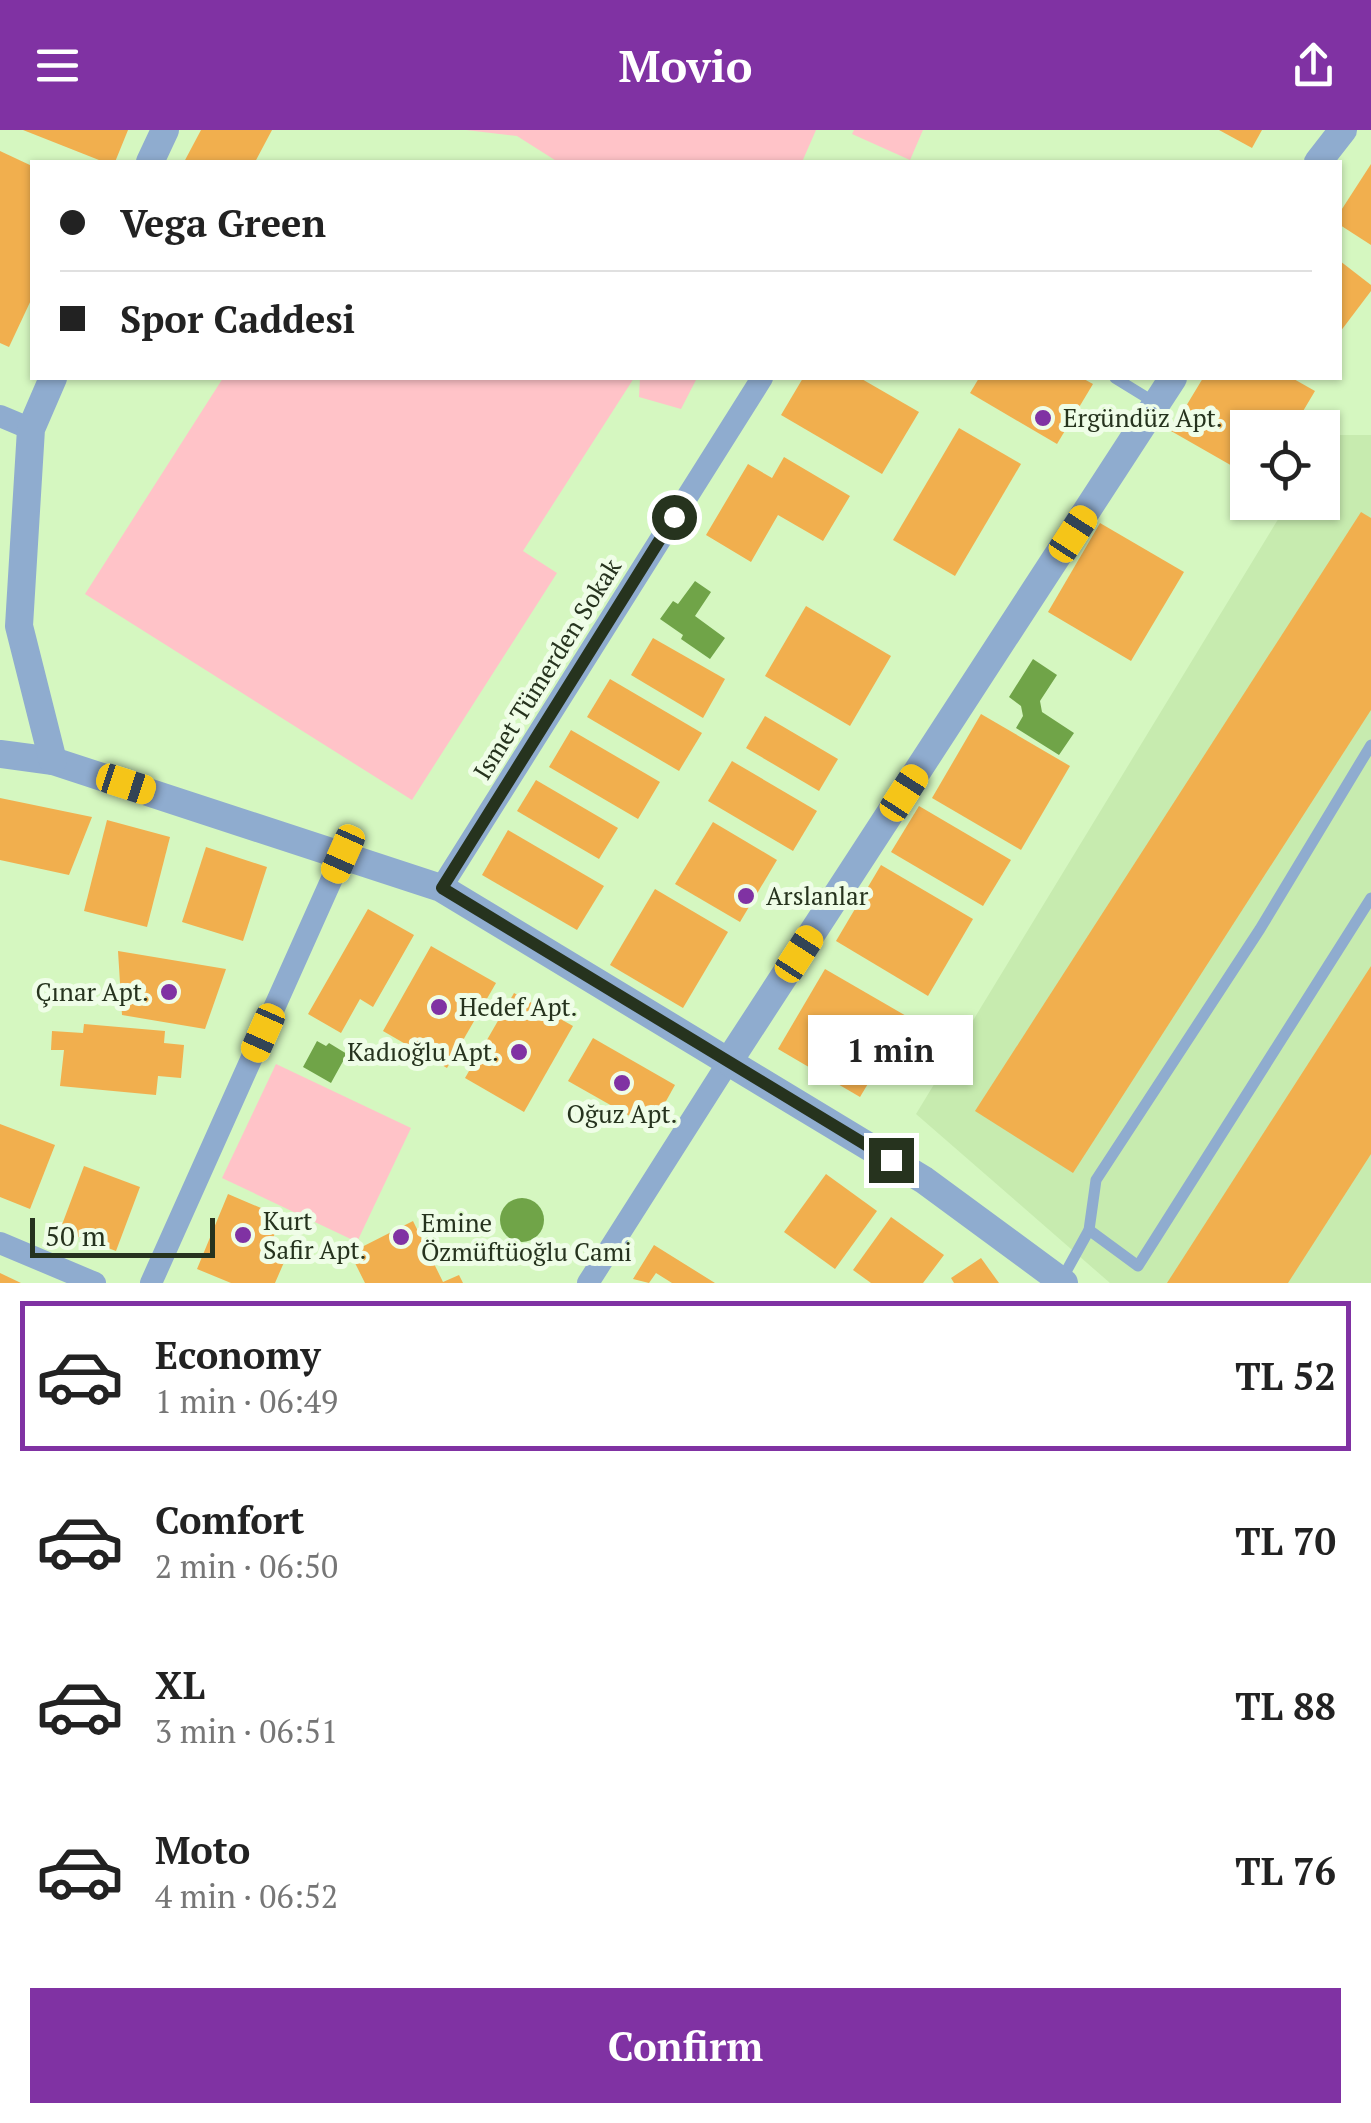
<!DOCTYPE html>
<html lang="en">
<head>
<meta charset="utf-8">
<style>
	:root { --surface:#fff; --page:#f6f6f6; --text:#222; --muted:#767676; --line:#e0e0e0; --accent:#8032a3 }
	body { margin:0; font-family:"PT Serif",serif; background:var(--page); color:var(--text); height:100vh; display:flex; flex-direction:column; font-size:38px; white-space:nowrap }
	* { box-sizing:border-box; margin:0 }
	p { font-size:32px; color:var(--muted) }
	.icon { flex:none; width:55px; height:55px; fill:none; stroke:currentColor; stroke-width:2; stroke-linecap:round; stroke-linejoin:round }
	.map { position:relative; height:1153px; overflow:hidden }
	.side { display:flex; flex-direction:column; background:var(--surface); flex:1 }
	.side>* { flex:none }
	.top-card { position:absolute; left:30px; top:30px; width:1312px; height:220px; border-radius:0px; box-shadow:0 2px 8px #0004; display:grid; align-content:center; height:220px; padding:0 30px; background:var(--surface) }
	.buttons { position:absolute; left:1230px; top:280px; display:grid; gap:20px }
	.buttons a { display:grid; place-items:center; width:110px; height:110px; border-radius:0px; background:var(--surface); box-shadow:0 2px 8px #0004; font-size:50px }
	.scale { position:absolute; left:30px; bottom:25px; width:185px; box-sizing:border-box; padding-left:10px; border:5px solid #26331e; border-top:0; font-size:28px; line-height:35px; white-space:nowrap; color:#26331e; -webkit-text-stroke:8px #effde7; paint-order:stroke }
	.end { position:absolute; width:45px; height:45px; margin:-22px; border:12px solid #26331e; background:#fff; box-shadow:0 0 0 5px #fff }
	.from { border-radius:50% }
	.bubble { position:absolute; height:70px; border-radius:0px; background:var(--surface); box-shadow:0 2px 8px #0004; font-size:32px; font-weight:800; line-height:70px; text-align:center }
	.car { position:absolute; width:30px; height:60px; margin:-30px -15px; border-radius:12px; box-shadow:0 0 8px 2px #0007; background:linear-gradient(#f5c518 24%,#345 0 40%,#f5c518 0 76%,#345 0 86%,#f5c518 0) }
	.top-card b { display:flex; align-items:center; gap:35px; height:95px; font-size:38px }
	.top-card b+b { border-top:2px solid var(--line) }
	.top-card i { width:25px; height:25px; background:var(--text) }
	ul { padding:18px 0 0; list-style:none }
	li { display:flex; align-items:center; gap:30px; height:150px; margin:0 20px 15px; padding:0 10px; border:5px solid transparent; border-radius:0px }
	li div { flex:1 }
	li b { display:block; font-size:38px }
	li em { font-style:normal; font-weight:800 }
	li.on { border-color:var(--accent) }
	li>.icon { width:90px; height:90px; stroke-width:1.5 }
	.primary-button { display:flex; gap:20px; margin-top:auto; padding:20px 30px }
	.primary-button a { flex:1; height:115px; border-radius:0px; background:var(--accent); color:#fff; font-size:40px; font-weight:800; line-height:115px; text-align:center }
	header { display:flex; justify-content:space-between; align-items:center; height:130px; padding:0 30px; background:var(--accent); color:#fff; font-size:45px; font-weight:800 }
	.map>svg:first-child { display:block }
	.built { fill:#c7ebaf }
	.green { fill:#ffc3c8 }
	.water { fill:#70a448 }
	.building { fill:#f1af4e }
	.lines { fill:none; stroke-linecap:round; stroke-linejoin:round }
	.service { stroke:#8faccf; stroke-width:11 }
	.minor { stroke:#8faccf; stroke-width:22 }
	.tertiary { stroke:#8faccf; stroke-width:28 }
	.route { stroke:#26331e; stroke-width:12 }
	.poi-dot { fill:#8032a3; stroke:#effde7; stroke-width:4 }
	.labels { text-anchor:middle; stroke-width:10; stroke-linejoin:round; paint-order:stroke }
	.poi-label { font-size:25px; fill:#26331e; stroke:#effde7; text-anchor:start }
	.street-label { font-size:25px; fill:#26331e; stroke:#effde7 }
</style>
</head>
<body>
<header><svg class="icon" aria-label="menu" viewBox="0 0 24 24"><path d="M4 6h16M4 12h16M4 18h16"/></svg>Movio<svg class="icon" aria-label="share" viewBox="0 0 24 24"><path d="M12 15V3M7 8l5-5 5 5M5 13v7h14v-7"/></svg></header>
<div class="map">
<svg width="1371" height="1153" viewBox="0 0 1371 1153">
	<rect width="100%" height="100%" fill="#d5f7c0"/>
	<path class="built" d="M 1329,305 L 1371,305 L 1371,1153 L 1110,1153 L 916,984 L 1288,373 L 1322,372 L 1323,315 Z"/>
	<g class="green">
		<path d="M 466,0 L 816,0 L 802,32 L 558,32 L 517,6 Z"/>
		<path d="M 854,0 L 923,0 L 910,30 L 852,4 Z"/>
		<path d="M 223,248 L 634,248 L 523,421 L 557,443 L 412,670 L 85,464 Z"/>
		<path d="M 640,248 L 697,248 L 681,279 L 639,267 Z"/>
		<path d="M 276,934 L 411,998 L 357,1112 L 222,1048 Z"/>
	</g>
	<g class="water">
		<path d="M 695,451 L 711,462 L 695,486 L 725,508 L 710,529 L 681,509 L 683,505 L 660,489 L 673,471 L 678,474 Z"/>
		<path d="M 1033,529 L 1057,545 L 1040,571 L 1042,582 L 1074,603 L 1059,625 L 1016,598 L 1023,586 L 1021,576 L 1009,567 Z"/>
		<path d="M 317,911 L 326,916 L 329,913 L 347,924 L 331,953 L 303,937 Z"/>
		<circle cx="522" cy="1090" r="22"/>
	</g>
	<g class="building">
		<path d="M 23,0 L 128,0 L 115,32 L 104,32 Z"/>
		<path d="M 201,0 L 272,0 L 255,32 L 184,32 Z"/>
		<path d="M 1219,0 L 1262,0 L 1252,18 Z"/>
		<path d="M 0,21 L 32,36 L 32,168 L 9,217 L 0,213 Z"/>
		<path d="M 1371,34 L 1371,115 L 1340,95 L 1340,82 Z"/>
		<path d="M 1340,131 L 1371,155 L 1371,161 L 1340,202 Z"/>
		<path d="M 803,248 L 860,248 L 919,282 L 882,344 L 781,285 Z"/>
		<path d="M 979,248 L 1082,248 L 1093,254 L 1057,314 L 970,263 Z"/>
		<path d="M 1203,248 L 1292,248 L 1315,261 L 1293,298 L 1248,298 L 1248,345 L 1171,301 Z"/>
		<path d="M 959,298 L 1021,334 L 955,446 L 893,410 Z"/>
		<path d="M 784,327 L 850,366 L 823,411 L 778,385 L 751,432 L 706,405 L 748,334 L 772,348 Z"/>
		<path d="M 1361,382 L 1371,388 L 1371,580 L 1073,1043 L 975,981 Z"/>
		<path d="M 1100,393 L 1184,442 L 1131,531 L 1048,482 Z"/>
		<path d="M 806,476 L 891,526 L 850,596 L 765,546 Z"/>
		<path d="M 653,508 L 725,549 L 703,588 L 631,545 Z"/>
		<path d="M 610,549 L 702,603 L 679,641 L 587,587 Z"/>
		<path d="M 981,584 L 1070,636 L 1021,720 L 932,668 Z"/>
		<path d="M 765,586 L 838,629 L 819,661 L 746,618 Z"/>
		<path d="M 571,600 L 660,652 L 638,689 L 549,637 Z"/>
		<path d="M 732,631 L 817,681 L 793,721 L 708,671 Z"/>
		<path d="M 536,650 L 618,698 L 599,729 L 517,681 Z"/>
		<path d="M 0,668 L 92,687 L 69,745 L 0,730 Z"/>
		<path d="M 919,676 L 1011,730 L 983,776 L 891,722 Z"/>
		<path d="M 107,690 L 170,707 L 147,797 L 84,781 Z"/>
		<path d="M 713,692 L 777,730 L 740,792 L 675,754 Z"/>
		<path d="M 508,700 L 604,756 L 577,800 L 482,745 Z"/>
		<path d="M 206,717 L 267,737 L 243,811 L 182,792 Z"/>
		<path d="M 881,735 L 973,789 L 928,866 L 836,811 Z"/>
		<path d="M 655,759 L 728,802 L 683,878 L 610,835 Z"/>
		<path d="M 368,779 L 414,805 L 373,877 L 360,869 L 341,903 L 308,884 Z"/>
		<path d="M 431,816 L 496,853 L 447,938 L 383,901 Z"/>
		<path d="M 118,821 L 226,839 L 205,899 L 122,885 Z"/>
		<path d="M 1371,836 L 1371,1024 L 1288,1153 L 1167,1153 Z"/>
		<path d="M 825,839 L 908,887 L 860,967 L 778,919 Z"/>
		<path d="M 514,863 L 573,896 L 524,982 L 465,948 Z"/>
		<path d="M 84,894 L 165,901 L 164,913 L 184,915 L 181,948 L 158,946 L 156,965 L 60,956 L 64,920 L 51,920 L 52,901 L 83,903 Z"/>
		<path d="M 593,908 L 675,955 L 651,998 L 568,951 Z"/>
		<path d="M 0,994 L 55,1015 L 30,1079 L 0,1067 Z"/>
		<path d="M 84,1036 L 140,1057 L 116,1121 L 60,1100 Z"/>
		<path d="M 826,1044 L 877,1081 L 835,1139 L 784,1102 Z"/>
		<path d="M 228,1064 L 282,1087 L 267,1122 L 285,1130 L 275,1153 L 231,1153 L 197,1139 Z"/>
		<path d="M 891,1087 L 944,1125 L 923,1153 L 871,1153 L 853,1140 Z"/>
		<path d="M 413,1091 L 443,1152 L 459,1145 L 463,1153 L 365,1153 L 350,1123 Z"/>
		<path d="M 654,1115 L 715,1153 L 672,1153 L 656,1143 L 649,1153 L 633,1149 Z"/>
		<path d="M 981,1128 L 999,1153 L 954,1153 L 951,1148 Z"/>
		<path d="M 0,1143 L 21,1153 L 0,1153 Z"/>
	</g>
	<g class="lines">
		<g class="service">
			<path d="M 1115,248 L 1154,272"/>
			<path d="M 1089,1100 L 1138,1136 L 1371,768"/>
			<path d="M 1062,1149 L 1089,1100 L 1096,1050 L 1260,799 L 1371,615"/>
		</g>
		<g class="minor">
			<path d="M 0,286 L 31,299"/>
			<path d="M 441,758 L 762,248"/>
			<path d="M 0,1113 L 95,1153"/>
			<path d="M 151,1153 L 343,724"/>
			<path d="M 588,1153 L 729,931"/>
		</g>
		<g class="tertiary">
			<path d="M 150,32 L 165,0"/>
			<path d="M 1318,32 L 1343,0"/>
			<path d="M 0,624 L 53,631 L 441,758 L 924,1050 L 1064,1153"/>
			<path d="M 53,631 L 19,496 L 31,299 L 53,248"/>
			<path d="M 729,931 L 1173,248"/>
		</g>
	</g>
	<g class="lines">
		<path class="route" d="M 674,387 L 442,758 L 891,1030"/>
	</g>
	<g class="poi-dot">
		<circle cx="1043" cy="288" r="10"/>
		<circle cx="746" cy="766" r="10"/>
		<circle cx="169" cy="862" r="10"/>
		<circle cx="439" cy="877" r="10"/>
		<circle cx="519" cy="922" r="10"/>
		<circle cx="622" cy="953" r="10"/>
		<circle cx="243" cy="1105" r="10"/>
		<circle cx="401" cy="1107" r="10"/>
	</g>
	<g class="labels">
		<g class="poi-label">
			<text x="1063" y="297">Ergündüz Apt.</text>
			<text x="766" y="775">Arslanlar</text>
			<text x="149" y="871" text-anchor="end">Çınar Apt.</text>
			<text x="459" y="886">Hedef Apt.</text>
			<text x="499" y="931" text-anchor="end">Kadıoğlu Apt.</text>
			<text x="622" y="993" text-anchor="middle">Oğuz Apt.</text>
			<text x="263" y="1100">Kurt<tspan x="263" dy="29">Safir Apt.</tspan></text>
			<text x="421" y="1102">Emine<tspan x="421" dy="29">Özmüftüoğlu Cami</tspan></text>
		</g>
		<g class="street-label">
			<text transform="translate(547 539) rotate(-58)" y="9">Ismet Tümerden Sokak</text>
		</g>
	</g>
</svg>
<div class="buttons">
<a><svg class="icon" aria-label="locate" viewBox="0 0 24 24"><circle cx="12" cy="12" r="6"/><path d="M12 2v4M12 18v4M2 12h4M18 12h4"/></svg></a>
</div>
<div class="scale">50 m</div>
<i class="end from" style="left:674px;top:387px"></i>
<i class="end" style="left:891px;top:1030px"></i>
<div class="bubble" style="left:808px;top:885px;width:165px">1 min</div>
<i class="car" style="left:1073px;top:404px;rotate:33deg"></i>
<i class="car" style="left:126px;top:654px;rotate:108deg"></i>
<i class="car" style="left:904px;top:663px;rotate:33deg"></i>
<i class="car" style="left:343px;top:724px;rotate:204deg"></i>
<i class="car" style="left:799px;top:824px;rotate:33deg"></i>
<i class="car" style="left:263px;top:903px;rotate:204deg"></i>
<div class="top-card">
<b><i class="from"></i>Vega Green</b>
<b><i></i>Spor Caddesi</b>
</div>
</div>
<section class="side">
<ul>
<li class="on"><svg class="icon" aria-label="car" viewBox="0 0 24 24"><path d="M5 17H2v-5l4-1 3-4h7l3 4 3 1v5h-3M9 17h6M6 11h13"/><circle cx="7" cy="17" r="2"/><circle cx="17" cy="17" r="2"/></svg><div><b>Economy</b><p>1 min · 06:49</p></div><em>TL 52</em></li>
<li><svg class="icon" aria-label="car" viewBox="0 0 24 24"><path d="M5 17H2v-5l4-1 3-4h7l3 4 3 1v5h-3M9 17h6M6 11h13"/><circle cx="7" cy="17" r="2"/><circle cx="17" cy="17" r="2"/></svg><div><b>Comfort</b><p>2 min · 06:50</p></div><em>TL 70</em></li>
<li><svg class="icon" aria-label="car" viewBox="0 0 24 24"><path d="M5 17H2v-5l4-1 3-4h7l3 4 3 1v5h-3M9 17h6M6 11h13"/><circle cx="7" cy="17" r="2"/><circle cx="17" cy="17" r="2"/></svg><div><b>XL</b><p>3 min · 06:51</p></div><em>TL 88</em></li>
<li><svg class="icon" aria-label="car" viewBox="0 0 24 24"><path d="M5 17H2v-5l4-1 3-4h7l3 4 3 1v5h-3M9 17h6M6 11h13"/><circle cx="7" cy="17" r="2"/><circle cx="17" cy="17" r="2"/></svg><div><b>Moto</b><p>4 min · 06:52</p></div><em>TL 76</em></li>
</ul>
<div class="primary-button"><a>Confirm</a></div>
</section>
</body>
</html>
